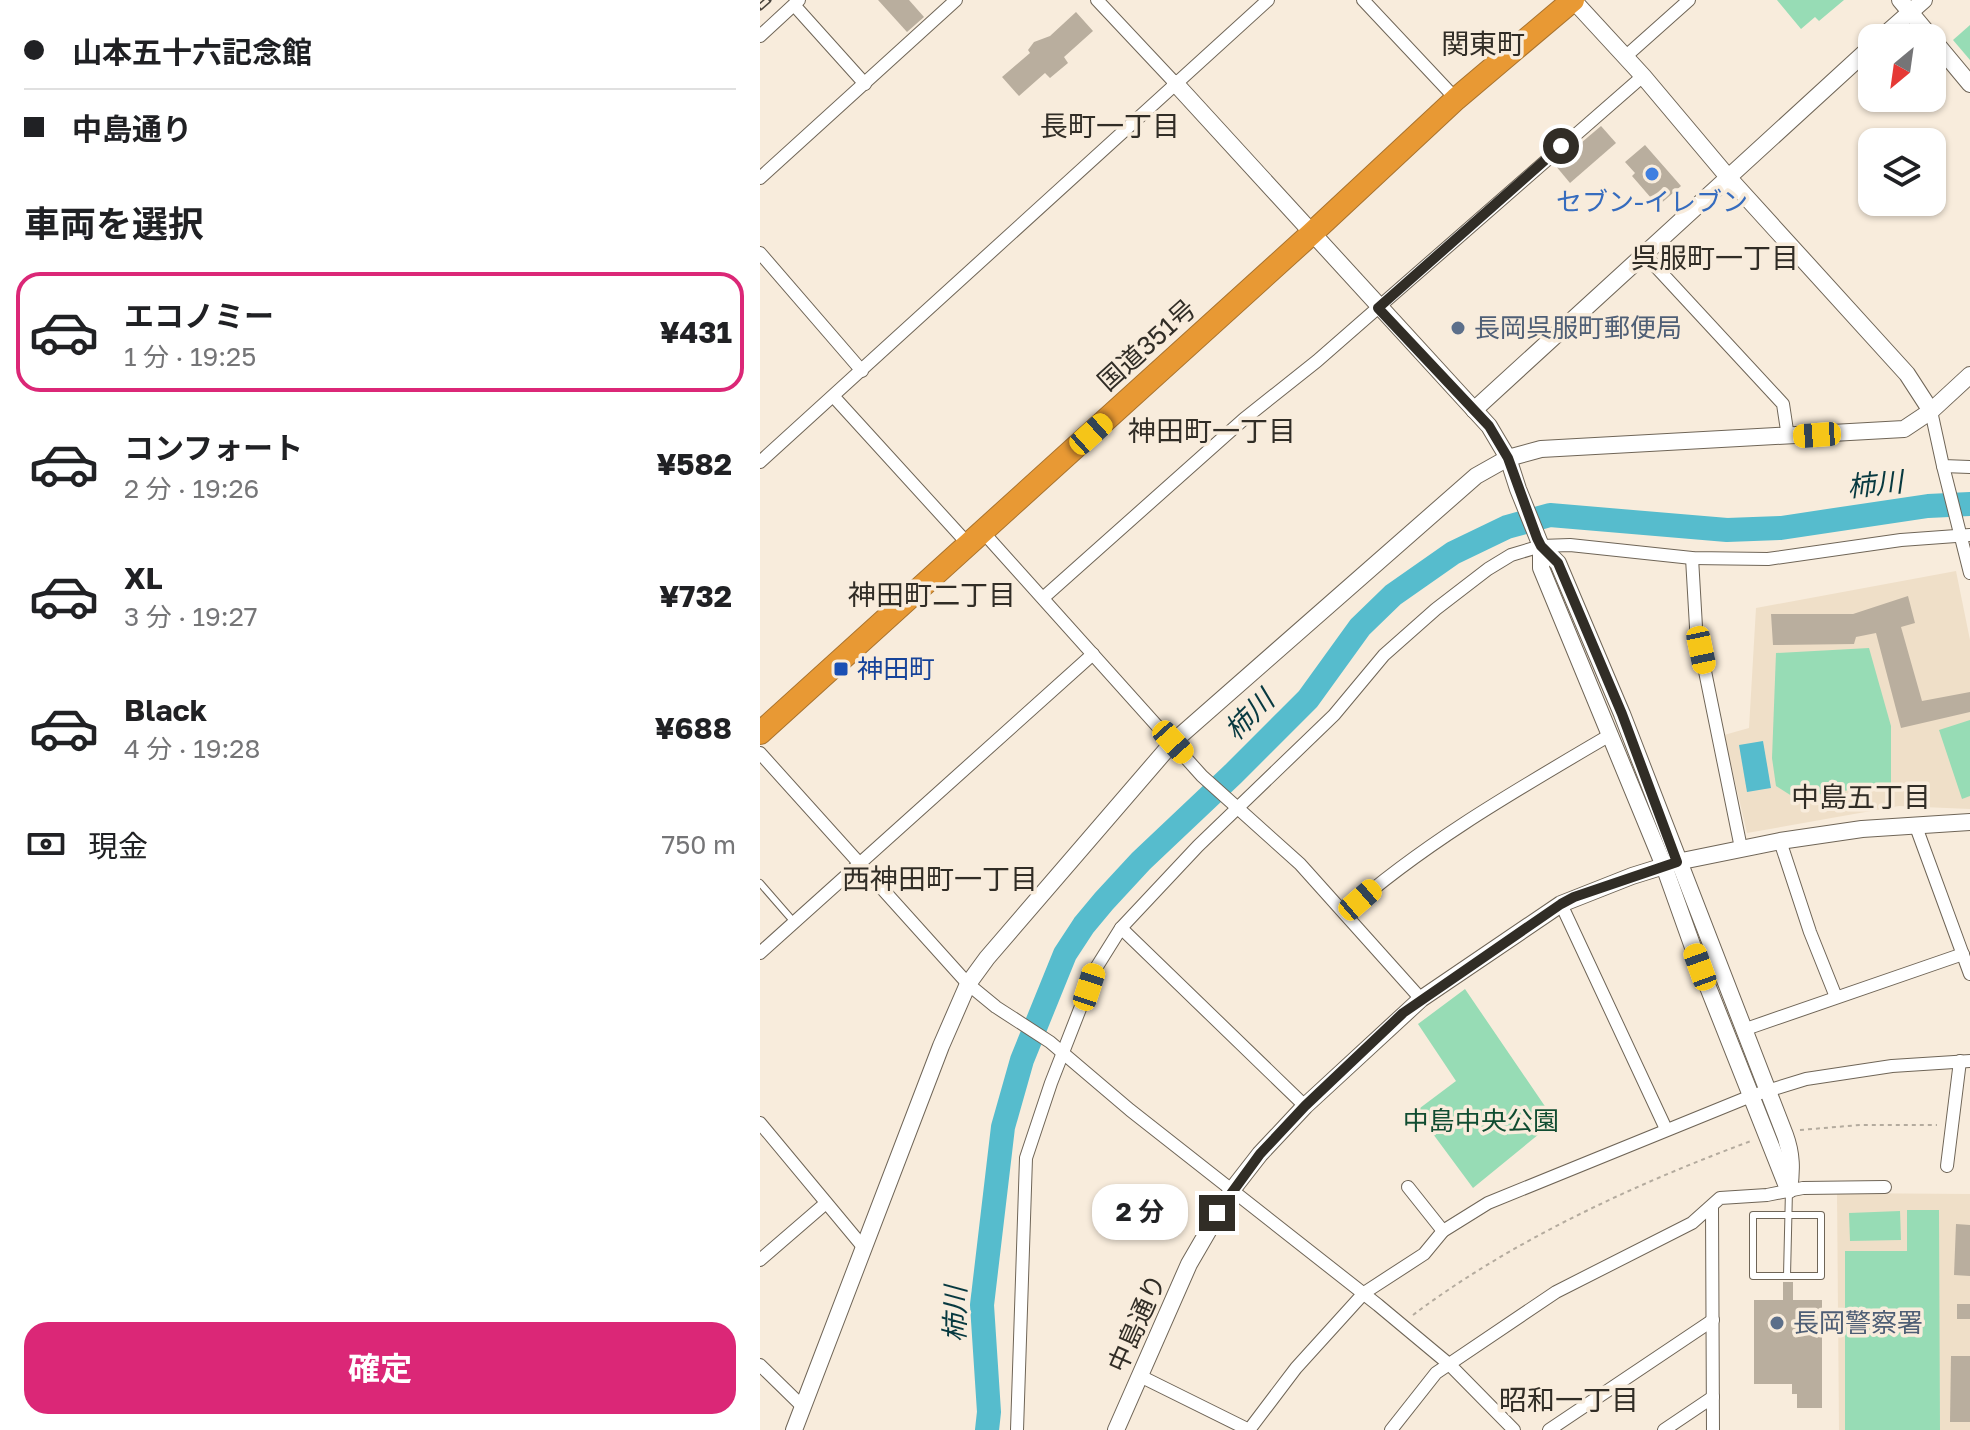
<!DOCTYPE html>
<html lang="ja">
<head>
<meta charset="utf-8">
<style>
	:root { --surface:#fff; --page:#f6f6f6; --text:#202124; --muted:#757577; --line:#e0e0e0; --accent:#db2777 }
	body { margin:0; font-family:"Golos Text","Noto Sans JP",sans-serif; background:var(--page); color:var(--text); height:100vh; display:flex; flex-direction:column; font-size:30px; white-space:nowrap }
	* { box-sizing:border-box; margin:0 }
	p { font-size:26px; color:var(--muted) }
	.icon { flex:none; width:44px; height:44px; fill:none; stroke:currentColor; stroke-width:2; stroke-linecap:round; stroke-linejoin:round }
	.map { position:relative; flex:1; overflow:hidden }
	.sheet { display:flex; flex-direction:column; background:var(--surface); width:760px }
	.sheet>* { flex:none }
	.banner { display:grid; align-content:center; height:176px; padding:0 24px; background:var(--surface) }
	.needle { width:52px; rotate:209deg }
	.fabs { position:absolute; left:1098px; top:24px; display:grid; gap:16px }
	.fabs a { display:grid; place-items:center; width:88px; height:88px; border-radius:16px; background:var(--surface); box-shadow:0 2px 6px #0004; font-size:40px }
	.end { position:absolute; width:36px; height:36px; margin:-18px; border:10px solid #312d26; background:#fff; box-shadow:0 0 0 4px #fff }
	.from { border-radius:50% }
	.bubble { position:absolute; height:56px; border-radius:24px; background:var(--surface); box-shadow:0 2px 6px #0004; font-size:26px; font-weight:700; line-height:56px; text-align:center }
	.car { position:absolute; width:24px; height:48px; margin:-24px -12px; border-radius:10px; box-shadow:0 0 6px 2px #0007; background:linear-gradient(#f5c518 24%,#345 0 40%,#f5c518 0 76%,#345 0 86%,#f5c518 0) }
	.banner b { display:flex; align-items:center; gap:28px; height:76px; font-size:30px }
	.banner b+b { border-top:2px solid var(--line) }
	.banner i { width:20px; height:20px; background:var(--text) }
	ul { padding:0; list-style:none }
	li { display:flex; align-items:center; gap:24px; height:120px; margin:0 16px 12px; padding:0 8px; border:4px solid transparent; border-radius:24px }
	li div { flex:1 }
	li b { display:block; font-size:30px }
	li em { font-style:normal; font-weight:700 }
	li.selected { border-color:var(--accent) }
	li>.icon { width:72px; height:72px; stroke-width:1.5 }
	h2 { padding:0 24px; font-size:36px; line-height:96px }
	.pay { display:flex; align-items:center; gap:20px; height:88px; padding:0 24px; font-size:30px }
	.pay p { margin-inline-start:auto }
	.primary-button { display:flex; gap:16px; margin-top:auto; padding:16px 24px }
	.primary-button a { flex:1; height:92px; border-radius:24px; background:var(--accent); color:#fff; font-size:32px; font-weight:700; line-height:92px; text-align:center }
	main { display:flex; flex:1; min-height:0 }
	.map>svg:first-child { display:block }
	.built { fill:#efdfc8 }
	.green { fill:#97dcb5 }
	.water { fill:#56bccd }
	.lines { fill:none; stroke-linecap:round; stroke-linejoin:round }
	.river { stroke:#56bccd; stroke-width:24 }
	.building { fill:#b9ae9e }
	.lane-casing { stroke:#6f6557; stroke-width:8 }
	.street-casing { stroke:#6f6557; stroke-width:14 }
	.secondary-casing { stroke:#6f6557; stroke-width:18 }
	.highway-casing { stroke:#a8732f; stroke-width:24 }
	.path { stroke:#b4ab9e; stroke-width:2; stroke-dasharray:4 4; stroke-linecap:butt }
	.lane { stroke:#fff; stroke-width:6 }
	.street { stroke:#fff; stroke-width:12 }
	.secondary { stroke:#fff; stroke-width:16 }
	.highway { stroke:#e89934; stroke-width:22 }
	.rail-casing { stroke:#48433b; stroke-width:7 }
	.rail { stroke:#f8ecdc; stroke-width:4; stroke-dasharray:12; stroke-linecap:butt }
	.route { stroke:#312d26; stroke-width:10 }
	.shop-dot { fill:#3f7fe0; stroke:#f8ecdc; stroke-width:3 }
	.service-dot { fill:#5c6f8a; stroke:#f8ecdc; stroke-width:3 }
	.transit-dot { fill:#1a4fb4; stroke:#f8ecdc; stroke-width:3 }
	.labels { text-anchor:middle; stroke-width:7; stroke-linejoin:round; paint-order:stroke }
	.shop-label { font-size:26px; fill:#366cbe; stroke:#f8ecdc }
	.service-label { font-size:26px; fill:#4e5e75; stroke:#f8ecdc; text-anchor:start }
	.street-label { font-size:26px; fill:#312d26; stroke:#f8ecdc }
	.transit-label { font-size:26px; fill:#164399; stroke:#f8ecdc; text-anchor:start }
	.park-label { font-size:26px; fill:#104c31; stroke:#f8ecdc }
	.neighbourhood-label { font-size:28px; fill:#312d26; stroke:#f8ecdc }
	.water-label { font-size:28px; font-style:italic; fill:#073940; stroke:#f8ecdc }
</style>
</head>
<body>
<main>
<section class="sheet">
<div class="banner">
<b><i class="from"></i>山本五十六記念館</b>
<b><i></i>中島通り</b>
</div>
<h2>車両を選択</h2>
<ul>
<li class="selected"><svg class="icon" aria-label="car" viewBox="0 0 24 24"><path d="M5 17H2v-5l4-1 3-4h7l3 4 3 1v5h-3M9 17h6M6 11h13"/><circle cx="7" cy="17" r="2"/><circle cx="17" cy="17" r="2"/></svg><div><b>エコノミー</b><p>1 分 · 19:25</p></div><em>¥431</em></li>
<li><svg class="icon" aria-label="car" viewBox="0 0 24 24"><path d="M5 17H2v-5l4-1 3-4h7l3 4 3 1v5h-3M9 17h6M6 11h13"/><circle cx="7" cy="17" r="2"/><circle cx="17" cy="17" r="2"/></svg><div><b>コンフォート</b><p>2 分 · 19:26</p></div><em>¥582</em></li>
<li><svg class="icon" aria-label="car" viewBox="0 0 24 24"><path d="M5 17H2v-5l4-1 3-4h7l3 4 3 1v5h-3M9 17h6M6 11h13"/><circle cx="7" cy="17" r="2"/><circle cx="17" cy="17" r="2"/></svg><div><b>XL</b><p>3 分 · 19:27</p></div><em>¥732</em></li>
<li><svg class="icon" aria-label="car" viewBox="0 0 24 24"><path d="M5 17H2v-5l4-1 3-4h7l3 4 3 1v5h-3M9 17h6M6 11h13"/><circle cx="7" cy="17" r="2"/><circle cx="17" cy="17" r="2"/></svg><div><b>Black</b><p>4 分 · 19:28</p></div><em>¥688</em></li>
</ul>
<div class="pay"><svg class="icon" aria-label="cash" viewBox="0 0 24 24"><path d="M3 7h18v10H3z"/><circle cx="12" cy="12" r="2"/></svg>現金<p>750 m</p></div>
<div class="primary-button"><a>確定</a></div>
</section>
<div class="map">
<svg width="1210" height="1430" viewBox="0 0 1210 1430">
	<rect width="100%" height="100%" fill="#f8ecdc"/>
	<g class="built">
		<path d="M 1196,571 L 1210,640 L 1210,809 L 1139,806 L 987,833 L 964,735 L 989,728 L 996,608 Z"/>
		<path d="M 1077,1193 L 1210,1194 L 1210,1430 L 1079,1430 Z"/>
	</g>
	<g class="green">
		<path d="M 1017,0 L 1084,0 L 1059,21 L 1055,17 L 1041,29 Z"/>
		<path d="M 1210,25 L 1210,60 L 1193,40 Z"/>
		<path d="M 1109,648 L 1131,726 L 1131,784 L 1035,798 L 1016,786 L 1012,758 L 1016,653 Z"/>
		<path d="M 1210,720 L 1210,796 L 1202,799 L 1179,730 Z"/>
		<path d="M 705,989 L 795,1121 L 713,1188 L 656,1111 L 696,1081 L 658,1024 Z"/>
		<path d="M 1147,1210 L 1179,1210 L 1180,1430 L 1085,1430 L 1085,1251 L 1147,1251 Z"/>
		<path d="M 1140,1211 L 1141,1240 L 1090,1241 L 1089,1213 Z"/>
	</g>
	<path class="water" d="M 1003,741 L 1011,788 L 987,792 L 979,745 Z"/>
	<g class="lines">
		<path class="river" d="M 227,1430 L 229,1412 L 222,1305 L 243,1127 L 262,1060 L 305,954 L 324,925 L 344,901 L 381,861 L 473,774 L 548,699 L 600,627 L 633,595 L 693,553 L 747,527 L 790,515 L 967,530 L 1021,528 L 1168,506 L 1210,504"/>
	</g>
	<g class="building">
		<path d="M 118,0 L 149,0 L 164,17 L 147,32 Z"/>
		<path d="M 316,12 L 333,31 L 304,57 L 308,63 L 290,78 L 285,73 L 259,96 L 242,77 L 270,53 L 268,50 L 274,42 L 290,36 Z"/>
		<path d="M 841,126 L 856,143 L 810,183 L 795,165 Z"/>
		<path d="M 885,145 L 921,186 L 898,206 L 872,176 L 875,173 L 865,162 Z"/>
		<path d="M 1148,596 L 1155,623 L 1141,627 L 1162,701 L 1210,692 L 1210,712 L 1141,728 L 1116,633 L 1096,637 L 1094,644 L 1013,645 L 1011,614 L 1093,614 Z"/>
		<path d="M 1196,1224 L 1210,1225 L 1210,1276 L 1194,1275 Z"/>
		<path d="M 1023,1282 L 1033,1282 L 1033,1300 L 1062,1300 L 1062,1408 L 1037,1408 L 1037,1394 L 1032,1394 L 1032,1384 L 994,1384 L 994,1300 L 1023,1300 Z"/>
		<rect x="1197" y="1304" width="13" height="15"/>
		<path d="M 1191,1356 L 1210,1356 L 1210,1422 L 1190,1422 Z"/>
	</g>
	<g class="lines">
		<defs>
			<g id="lane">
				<path d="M 0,883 L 34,922"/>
				<rect x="993" y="1215" width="68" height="61"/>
				<path d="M 1027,1276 L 1029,1190"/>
			</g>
			<g id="street">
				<path d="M 337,0 L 415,83"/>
				<path d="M 603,0 L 696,99"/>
				<path d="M 34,5 L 105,84"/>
				<path d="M 0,36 L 39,0"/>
				<path d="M 865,57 L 929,0"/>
				<path d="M 0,178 L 196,0"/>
				<path d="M 0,253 L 102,371"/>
				<path d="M 885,255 L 1023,404 L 1028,437"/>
				<path d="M 74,397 L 208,544"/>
				<path d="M 1171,411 L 1183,466 L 1210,467"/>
				<path d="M 0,462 L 508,0"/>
				<path d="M 1183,466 L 1210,573"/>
				<path d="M 223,532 L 442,776 L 540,864 L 661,999"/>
				<path d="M 932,558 L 936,627 L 981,848"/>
				<path d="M 283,598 L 484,419 L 557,361 L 883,76"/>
				<path d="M 0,753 L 208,984 L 236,1007 L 290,1042 L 370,1110 L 618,1305 L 690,1365 L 754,1430"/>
				<path d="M 1155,824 L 1210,974"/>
				<path d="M 1020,841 L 1050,932 L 1076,997"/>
				<path d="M 801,904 L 906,1129"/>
				<path d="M 586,912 C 665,842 760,788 850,735"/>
				<path d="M 361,928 L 545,1106"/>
				<path d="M 0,953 L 333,654"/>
				<path d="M 983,1030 L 1203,954"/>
				<path d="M 0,1123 L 104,1248"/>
				<path d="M 1187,1166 L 1200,1061"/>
				<path d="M 648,1187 L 683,1231"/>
				<path d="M 952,1207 L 953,1430"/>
				<path d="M 0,1260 L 66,1203"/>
				<path d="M 0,1365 L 43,1407"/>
				<path d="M 380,1376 L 489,1430"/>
				<path d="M 257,1430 L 266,1158 L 291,1083 L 336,968 L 361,928 L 438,846 L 574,715 L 624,655 L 676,609 L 728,569 L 751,555 L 781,546 L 810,545 L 932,558 L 1008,559 L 1141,540 L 1210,535"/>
				<path d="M 489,1430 L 536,1368 L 604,1293 L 664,1254 L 683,1231 L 728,1203 L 991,1096 L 1046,1079 L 1132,1066 L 1210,1061"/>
				<path d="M 631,1430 L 676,1373 L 796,1292 L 932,1223 L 960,1198 L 1007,1195 L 1043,1188 L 1125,1187"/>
				<path d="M 789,1430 L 953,1320"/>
				<path d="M 904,1430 L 953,1397"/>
			</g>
			<g id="secondary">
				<path d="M 813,0 L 883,76 L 968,177 L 1147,374 L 1171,411"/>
				<path d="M 1140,0 L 1210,84"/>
				<path d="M 1121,38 L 1164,0"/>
				<path d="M 415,83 L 729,426 L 748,458 L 758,489 L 781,546 L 798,563 L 862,714 L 1025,1135 C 1032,1154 1032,1170 1029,1190"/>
				<path d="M 714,410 L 1112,46"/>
				<path d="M 781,546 L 781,568 L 904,866 L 940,967 L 1028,1189"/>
				<path d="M 34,1430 L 181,1046 L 208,984 L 227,958 L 413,742 L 716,476 L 748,458 L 781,449 L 1144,429 L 1171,411 L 1210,375"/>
				<path d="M 356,1430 L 429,1264 L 472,1190 L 500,1154 L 545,1106 L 661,999 L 801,904 L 872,876 L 917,862 L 1020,841 L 1102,829 L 1210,822"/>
			</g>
			<path id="highway" d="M 0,733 L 551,234 L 696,99 L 813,0"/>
		</defs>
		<use href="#lane" class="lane-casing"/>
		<use href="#street" class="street-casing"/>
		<use href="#secondary" class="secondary-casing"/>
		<use href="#highway" class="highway-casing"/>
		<g class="path">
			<path d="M 1040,1130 L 1100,1125 L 1177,1125"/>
			<path d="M 653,1315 C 751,1241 875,1184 991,1141"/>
		</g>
		<use href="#lane" class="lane"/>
		<use href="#street" class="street"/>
		<use href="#secondary" class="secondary"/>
		<use href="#highway" class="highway"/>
		<defs>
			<path id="rail" d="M 0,7 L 8,0"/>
		</defs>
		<use href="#rail" class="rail-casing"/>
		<use href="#rail" class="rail"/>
	</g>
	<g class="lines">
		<path class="route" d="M 457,1213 L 500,1154 L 545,1106 L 643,1013 L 801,904 L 814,897 L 917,862 L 862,714 L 798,563 L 781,546 L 777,538 L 748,458 L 729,426 L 618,308 L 801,146"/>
	</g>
	<circle class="shop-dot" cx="892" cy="174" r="8"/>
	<g class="service-dot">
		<circle cx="698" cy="328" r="8"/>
		<circle cx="1017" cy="1323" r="8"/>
	</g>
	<rect class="transit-dot" x="73" y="661" width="16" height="16" rx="4"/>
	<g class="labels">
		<g class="shop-label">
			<text x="892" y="211">セブン-イレブン</text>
		</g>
		<g class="service-label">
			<text x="714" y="337">長岡呉服町郵便局</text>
			<text x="1033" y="1332">長岡警察署</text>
		</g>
		<g class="street-label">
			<text transform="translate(387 345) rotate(-42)" y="9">国道351号</text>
			<text transform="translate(377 1323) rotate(-66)" y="9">中島通り</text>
		</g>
		<g class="transit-label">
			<text x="97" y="678">神田町</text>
		</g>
		<g class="park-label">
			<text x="721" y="1130">中島中央公園</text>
		</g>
		<g class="neighbourhood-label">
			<text x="723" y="54">関東町</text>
			<text x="350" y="136">長町一丁目</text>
			<text x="955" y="268">呉服町一丁目</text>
			<text x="452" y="441">神田町一丁目</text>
			<text x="172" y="605">神田町二丁目</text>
			<text x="1101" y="807">中島五丁目</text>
			<text x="180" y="889">西神田町一丁目</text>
			<text x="809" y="1410">昭和一丁目</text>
		</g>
		<g class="water-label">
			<text transform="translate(1115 484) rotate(-6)" y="10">柿川</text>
			<text transform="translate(489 715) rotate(-45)" y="10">柿川</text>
			<text transform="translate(195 1314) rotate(-89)" y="10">柿川</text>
		</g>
	</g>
</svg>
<div class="fabs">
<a><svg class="needle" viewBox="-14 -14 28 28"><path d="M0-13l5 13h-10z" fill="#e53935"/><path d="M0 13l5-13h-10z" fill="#757577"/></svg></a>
<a><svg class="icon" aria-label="layers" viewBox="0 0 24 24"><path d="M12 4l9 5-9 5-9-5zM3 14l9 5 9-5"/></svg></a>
</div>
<i class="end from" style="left:801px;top:146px"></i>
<i class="end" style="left:457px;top:1213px"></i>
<div class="bubble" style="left:332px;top:1184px;width:96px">2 分</div>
<i class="car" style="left:331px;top:434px;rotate:48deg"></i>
<i class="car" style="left:1057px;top:435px;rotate:266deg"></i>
<i class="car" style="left:941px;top:650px;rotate:168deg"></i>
<i class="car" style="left:413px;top:742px;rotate:138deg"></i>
<i class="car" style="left:600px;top:900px;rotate:49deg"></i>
<i class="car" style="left:940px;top:967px;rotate:340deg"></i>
<i class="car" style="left:329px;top:987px;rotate:18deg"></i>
</div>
</main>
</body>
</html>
